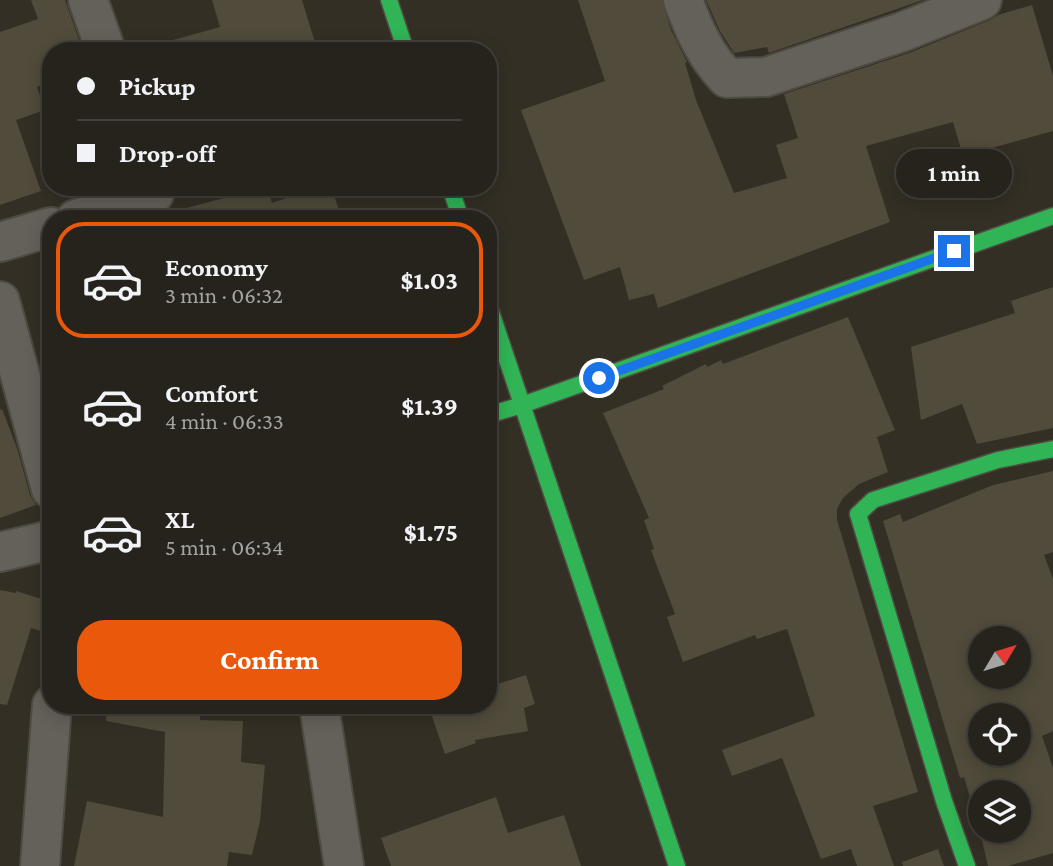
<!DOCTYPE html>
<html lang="en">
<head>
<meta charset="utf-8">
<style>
	:root { --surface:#26231c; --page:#322f29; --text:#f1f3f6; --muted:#a4a4a3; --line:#42403b; --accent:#ea580c }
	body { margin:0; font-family:"Crimson Pro",serif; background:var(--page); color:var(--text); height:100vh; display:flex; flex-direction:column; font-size:26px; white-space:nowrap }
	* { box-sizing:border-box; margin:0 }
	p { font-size:23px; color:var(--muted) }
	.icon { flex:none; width:38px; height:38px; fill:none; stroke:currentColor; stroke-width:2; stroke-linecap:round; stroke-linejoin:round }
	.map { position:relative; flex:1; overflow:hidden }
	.details { position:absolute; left:42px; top:210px; width:455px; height:504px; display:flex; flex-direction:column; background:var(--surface); border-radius:28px; box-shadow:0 4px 18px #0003,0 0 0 2px var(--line) }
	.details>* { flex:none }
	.guide { position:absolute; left:42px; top:42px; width:455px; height:154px; border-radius:28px; box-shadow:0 4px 18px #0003,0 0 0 2px var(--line); display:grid; align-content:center; height:154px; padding:0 35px; background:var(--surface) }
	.needle { width:46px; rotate:52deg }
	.controls { position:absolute; left:968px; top:626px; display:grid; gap:14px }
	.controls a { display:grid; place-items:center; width:63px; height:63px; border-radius:50%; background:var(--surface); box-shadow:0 4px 18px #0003,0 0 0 2px var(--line); font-size:35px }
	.end { position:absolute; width:32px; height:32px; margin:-16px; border:9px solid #1a73e8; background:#fff; box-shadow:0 0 0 4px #fff }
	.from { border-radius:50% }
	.bubble { position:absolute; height:49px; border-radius:24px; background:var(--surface); box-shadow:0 4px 18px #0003,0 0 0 2px var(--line); font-size:23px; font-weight:700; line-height:49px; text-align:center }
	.guide b { display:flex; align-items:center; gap:24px; height:66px; font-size:26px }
	.guide b+b { border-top:2px solid var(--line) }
	.guide i { width:18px; height:18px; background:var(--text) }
	ul { padding:12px 0 0; list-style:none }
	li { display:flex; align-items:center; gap:21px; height:116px; margin:0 14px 10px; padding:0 21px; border:4px solid transparent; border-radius:28px }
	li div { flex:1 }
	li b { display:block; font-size:26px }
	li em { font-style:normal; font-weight:700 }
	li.current { border-color:var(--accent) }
	li>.icon { width:63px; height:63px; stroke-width:1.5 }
	.action { display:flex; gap:14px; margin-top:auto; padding:14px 35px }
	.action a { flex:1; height:80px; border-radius:28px; background:var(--accent); color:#fff; font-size:28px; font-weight:700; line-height:80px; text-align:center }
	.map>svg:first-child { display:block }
	.building { fill:#504b3a; fill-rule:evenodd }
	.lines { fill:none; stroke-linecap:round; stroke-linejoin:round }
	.street-casing { stroke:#4e4b43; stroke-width:42 }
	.fast-casing { stroke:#4e4b43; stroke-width:19 }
	.street { stroke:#64615a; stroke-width:38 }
	.fast { stroke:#30b455; stroke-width:16 }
	.route { stroke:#1a73e8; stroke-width:9 }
</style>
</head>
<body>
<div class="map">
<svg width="1053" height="866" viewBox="0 0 1053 866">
	<rect width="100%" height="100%" fill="#332f25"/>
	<g class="building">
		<path d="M 31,0 L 65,0 L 83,51 L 51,51 L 51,82 L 37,87 L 45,110 L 16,120 L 41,191 L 0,205 L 0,32 L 38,19 Z"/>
		<path d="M 212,0 L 302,0 L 316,46 L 300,51 L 167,51 L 166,42 L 220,27 Z"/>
		<path d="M 578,0 L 662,0 L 671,30 L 687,62 L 685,63 L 696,100 L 734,193 L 787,178 L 776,145 L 798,138 L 784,94 L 909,53 L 990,20 L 998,15 L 1032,5 L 1053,76 L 1053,131 L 963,156 L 953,122 L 866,146 L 890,222 L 658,308 L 654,294 L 629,300 L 620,267 L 584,280 L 521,110 L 605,81 Z"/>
		<path d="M 706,0 L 923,0 L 769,53 L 767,47 L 734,53 L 720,31 Z"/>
		<path d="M 264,187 L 267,187 L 272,203 L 317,187 L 331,187 L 342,219 L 184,219 L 183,209 Z"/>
		<path d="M 1053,287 L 1053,428 L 977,444 L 962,404 L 921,420 L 911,347 L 1015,313 L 1011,301 Z"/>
		<path d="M 848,317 L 895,430 L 877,437 L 888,472 L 859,484 L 843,498 L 837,509 L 837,520 L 918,792 L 873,806 L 894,866 L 857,866 L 851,849 L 821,859 L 782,758 L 732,776 L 722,750 L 815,716 L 787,629 L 757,639 L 755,635 L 683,662 L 667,617 L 675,614 L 651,550 L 654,549 L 644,520 L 649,518 L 603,413 L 664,389 L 662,386 L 706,364 L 707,367 L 721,360 L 723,364 Z"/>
		<path d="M 2,409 L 17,448 L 30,495 L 36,505 L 0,518 L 0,410 Z"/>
		<path d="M 1053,471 L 1053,552 L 1044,555 L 1053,579 L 1053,731 L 1042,736 L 1053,768 L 1053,853 L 1008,866 L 988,866 L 980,831 L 1018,831 L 1018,793 L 980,793 L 980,831 L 964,777 L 960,778 L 883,521 L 900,514 L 903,522 L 993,485 ZM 980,639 L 1018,639 L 1018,677 L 980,677 ZM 980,716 L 1018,716 L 1018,754 L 980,754 Z"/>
		<path d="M 0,590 L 16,593 L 16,591 L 51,602 L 51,611 L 44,632 L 31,628 L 7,705 L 0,704 Z"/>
		<path d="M 526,675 L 535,704 L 524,708 L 528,731 L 475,740 L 476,743 L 445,754 L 428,705 L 488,705 L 488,687 Z"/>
		<path d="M 107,705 L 200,705 L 200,720 L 243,721 L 241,762 L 265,765 L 260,821 L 252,855 L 229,852 L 227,866 L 74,866 L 87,801 L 163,817 L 165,732 L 106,721 Z"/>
		<path d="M 496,797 L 508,833 L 564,815 L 581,866 L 391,866 L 381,838 Z"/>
		<path d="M 938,849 L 944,866 L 903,866 L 902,862 Z"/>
	</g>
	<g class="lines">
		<defs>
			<g id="street">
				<path d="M 88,0 L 106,51"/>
				<path d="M 683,0 C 694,30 705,55 727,78 L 766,77 L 902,32 L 982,0"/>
				<path d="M 76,219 L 154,194"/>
				<path d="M 0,242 L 51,227"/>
				<path d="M 0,301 L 51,489"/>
				<path d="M 0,552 L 51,540"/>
				<path d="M 319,705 L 344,866"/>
				<path d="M 40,866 L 52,705"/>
			</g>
			<g id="fast">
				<path d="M 389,0 L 406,51"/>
				<path d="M 450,187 L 461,219"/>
				<path d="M 488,303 L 677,866"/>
				<path d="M 488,415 L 522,405 L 1053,216"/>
				<path d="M 967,866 L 944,801 L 858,514 L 873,500 L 998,460 L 1053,449"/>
			</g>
		</defs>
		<use href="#street" class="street-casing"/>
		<use href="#fast" class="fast-casing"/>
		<use href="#street" class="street"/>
		<use href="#fast" class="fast"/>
	</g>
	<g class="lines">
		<path class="route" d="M 599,378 L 954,251"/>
	</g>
</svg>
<div class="controls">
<a><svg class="needle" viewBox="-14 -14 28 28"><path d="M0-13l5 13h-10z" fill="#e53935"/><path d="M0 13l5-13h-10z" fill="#a4a4a3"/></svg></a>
<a><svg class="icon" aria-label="locate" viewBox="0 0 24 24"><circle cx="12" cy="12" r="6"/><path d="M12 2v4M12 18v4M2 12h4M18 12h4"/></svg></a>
<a><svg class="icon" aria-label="layers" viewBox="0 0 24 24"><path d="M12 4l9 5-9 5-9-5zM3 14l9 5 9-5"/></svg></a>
</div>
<i class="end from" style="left:599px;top:378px"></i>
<i class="end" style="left:954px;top:251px"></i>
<div class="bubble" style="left:896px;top:149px;width:116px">1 min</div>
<div class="guide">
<b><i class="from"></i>Pickup</b>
<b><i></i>Drop-off</b>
</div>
<section class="details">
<ul>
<li class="current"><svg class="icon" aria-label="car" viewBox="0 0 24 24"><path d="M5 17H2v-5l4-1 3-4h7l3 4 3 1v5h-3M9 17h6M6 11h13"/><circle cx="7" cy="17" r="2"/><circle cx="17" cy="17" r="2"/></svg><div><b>Economy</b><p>3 min · 06:32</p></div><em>$1.03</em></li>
<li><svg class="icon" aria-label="car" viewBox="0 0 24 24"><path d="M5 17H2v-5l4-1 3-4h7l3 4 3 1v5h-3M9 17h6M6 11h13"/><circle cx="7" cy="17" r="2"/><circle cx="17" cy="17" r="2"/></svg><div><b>Comfort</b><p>4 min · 06:33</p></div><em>$1.39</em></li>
<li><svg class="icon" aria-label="car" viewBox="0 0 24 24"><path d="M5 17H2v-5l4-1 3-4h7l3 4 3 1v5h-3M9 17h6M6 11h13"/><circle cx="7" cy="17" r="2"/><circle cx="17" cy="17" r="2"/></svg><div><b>XL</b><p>5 min · 06:34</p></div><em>$1.75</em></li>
</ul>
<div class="action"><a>Confirm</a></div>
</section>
</div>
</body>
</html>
